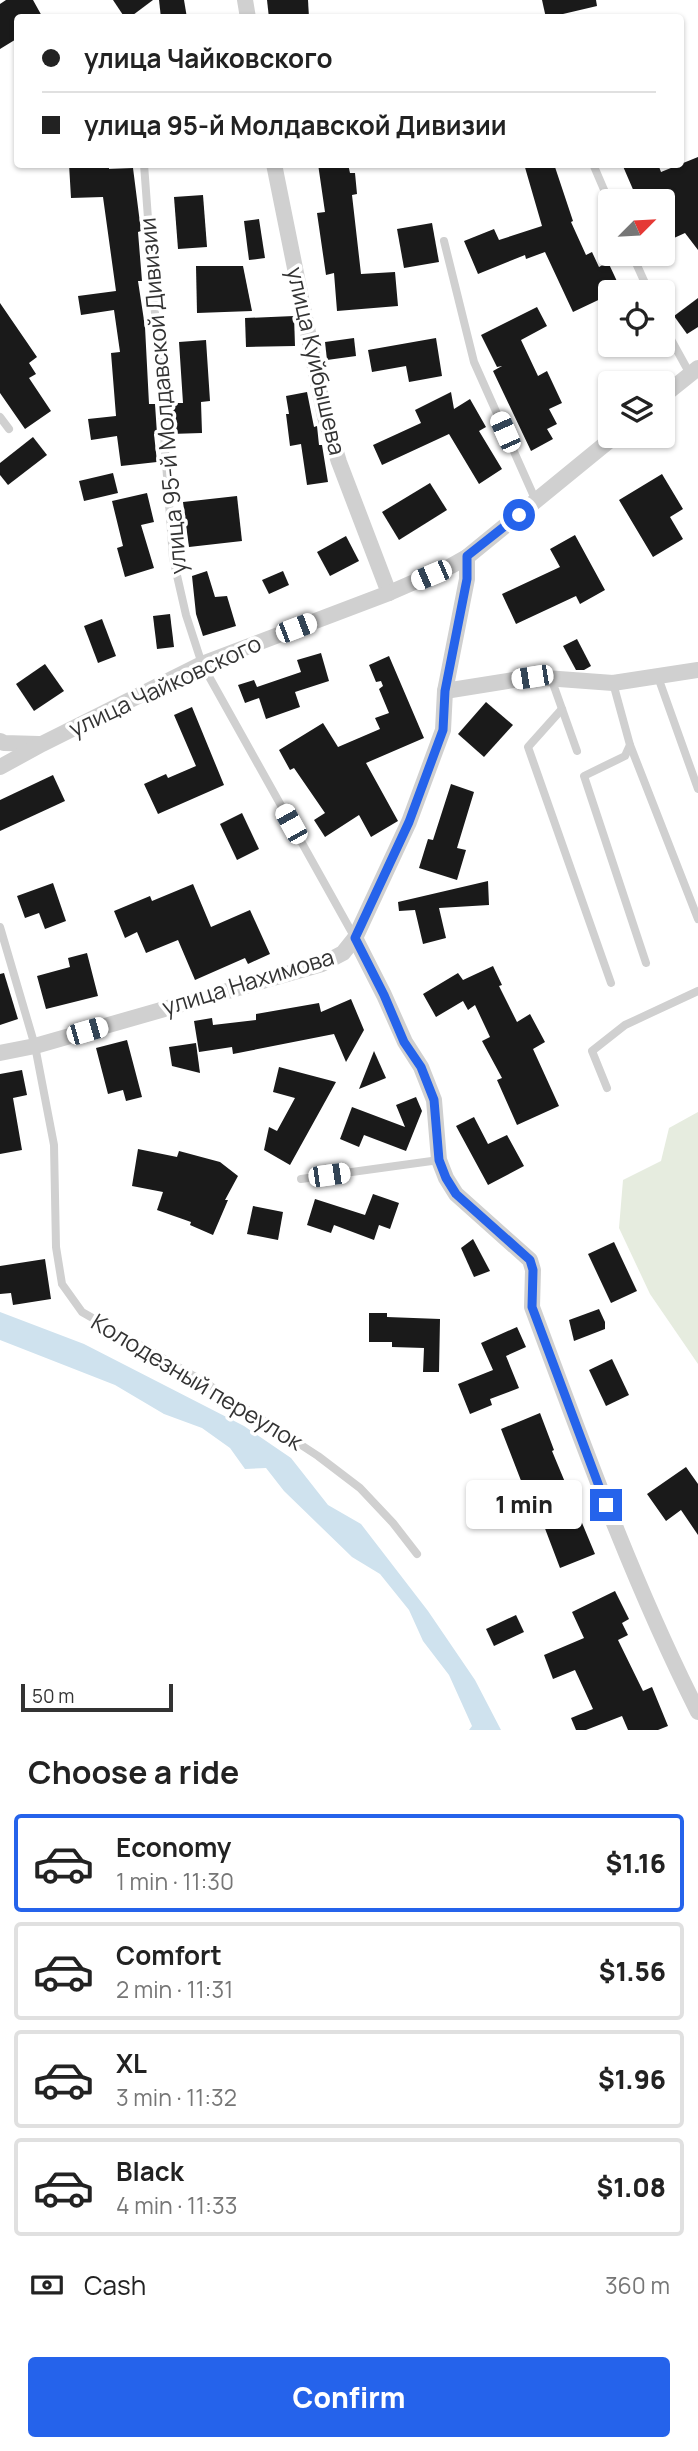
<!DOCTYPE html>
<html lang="en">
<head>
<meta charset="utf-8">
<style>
	:root { --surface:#fff; --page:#f2f2f2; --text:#222; --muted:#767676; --line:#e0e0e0; --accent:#2563eb }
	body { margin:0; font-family:Manrope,sans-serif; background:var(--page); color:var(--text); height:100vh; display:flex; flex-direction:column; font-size:26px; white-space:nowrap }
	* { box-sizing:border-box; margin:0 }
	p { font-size:23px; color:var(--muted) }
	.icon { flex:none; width:38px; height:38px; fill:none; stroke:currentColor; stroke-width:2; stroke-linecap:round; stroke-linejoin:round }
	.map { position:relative; height:1730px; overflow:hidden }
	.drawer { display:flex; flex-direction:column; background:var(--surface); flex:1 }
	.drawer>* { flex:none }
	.guide { position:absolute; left:14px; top:14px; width:670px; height:154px; border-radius:7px; box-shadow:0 2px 5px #0004; display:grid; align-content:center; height:154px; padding:0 28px; background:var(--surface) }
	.needle { width:46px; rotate:66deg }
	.controls { position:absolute; left:598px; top:189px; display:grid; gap:14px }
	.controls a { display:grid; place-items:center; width:77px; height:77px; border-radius:7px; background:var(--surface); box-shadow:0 2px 5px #0004; font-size:35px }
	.scale { position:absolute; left:21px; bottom:18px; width:152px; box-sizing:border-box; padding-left:7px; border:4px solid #333; border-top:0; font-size:19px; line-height:24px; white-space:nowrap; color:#333; -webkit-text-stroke:5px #fff; paint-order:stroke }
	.end { position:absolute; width:32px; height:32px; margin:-16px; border:9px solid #2563eb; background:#fff; box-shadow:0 0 0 4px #fff }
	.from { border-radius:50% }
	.bubble { position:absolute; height:49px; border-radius:7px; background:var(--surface); box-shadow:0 2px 5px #0004; font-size:23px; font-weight:800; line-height:49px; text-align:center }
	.car { position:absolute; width:21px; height:42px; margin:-21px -10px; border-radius:9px; box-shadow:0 0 5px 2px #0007; background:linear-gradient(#fff 24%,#345 0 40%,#fff 0 76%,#345 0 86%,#fff 0) }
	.guide b { display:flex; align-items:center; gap:24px; height:66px; font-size:26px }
	.guide b+b { border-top:2px solid var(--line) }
	.guide i { width:18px; height:18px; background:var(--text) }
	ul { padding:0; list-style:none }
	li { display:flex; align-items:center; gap:21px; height:98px; margin:0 14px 10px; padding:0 14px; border:4px solid var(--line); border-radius:7px }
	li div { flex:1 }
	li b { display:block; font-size:26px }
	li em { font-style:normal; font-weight:800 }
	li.on { border-color:var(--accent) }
	li>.icon { width:63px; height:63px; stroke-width:1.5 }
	h2 { padding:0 28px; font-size:32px; line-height:84px }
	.pay { display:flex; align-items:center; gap:18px; height:77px; padding:0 28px; font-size:26px }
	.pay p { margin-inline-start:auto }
	.button { display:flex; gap:14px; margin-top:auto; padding:14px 28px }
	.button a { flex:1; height:80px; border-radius:7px; background:var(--accent); color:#fff; font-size:28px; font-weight:800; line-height:80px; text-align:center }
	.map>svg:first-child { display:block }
	.green { fill:#e6ecdf }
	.water { fill:#cfe2ee }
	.building { fill:#1a1a1a }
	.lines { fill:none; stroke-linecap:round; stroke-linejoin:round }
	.lane { stroke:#d0d0d0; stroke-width:8 }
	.street { stroke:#d0d0d0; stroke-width:16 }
	.route { stroke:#2563eb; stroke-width:9 }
	.labels { text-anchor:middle; stroke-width:7; stroke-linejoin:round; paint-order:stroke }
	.street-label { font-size:23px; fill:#333; stroke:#fff }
</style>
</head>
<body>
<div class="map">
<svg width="698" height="1730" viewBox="0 0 698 1730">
	<rect width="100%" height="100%" fill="#fff"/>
	<path class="green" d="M 698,1112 L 698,1364 L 650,1294 L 619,1228 L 623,1180 L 661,1161 L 669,1128 Z"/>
	<path class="water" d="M 0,1312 L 84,1344 L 244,1426 L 291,1458 L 328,1505 L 361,1524 L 428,1611 L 475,1680 L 501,1730 L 469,1730 L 472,1726 L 449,1675 L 423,1641 L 409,1610 L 380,1574 L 352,1557 L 284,1491 L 266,1468 L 245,1469 L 230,1448 L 202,1428 L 164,1414 L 115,1385 L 0,1340 Z"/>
	<g class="building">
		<path d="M 6,0 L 33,0 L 43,18 L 18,18 L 18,38 L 0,49 L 0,4 Z"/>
		<path d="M 113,0 L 153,0 L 129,18 L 125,18 Z"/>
		<path d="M 159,0 L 184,0 L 187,18 L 161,18 Z"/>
		<path d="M 267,0 L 308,0 L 309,18 L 269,18 Z"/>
		<path d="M 542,0 L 596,0 L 597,6 L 546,18 Z"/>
		<path d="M 698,157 L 698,250 L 685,233 L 663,243 L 663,201 L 638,201 L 622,164 L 658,164 L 661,172 Z"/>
		<path d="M 69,164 L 109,164 L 109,169 L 133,168 L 141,231 L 138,232 L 142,281 L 138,281 L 145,327 L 149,404 L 155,404 L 157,434 L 154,434 L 157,462 L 121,466 L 117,436 L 91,440 L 88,419 L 116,416 L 111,353 L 120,352 L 114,310 L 81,315 L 78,296 L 116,291 L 103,197 L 71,198 Z"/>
		<path d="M 318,164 L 348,164 L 350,173 L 355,173 L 357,194 L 352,195 L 361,274 L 395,272 L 398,306 L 337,311 L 334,273 L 326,275 L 317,213 L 325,212 Z"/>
		<path d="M 524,164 L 554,164 L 573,221 L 571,222 L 586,255 L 592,252 L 599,267 L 608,262 L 622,292 L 611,292 L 611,294 L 573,312 L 545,252 L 526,259 L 525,255 L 478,274 L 464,241 L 494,229 L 499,240 L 542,226 Z"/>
		<path d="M 203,195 L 207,247 L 178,249 L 174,197 Z"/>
		<path d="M 259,219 L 265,258 L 249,260 L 244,221 Z"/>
		<path d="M 432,223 L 439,262 L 404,268 L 397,229 Z"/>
		<path d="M 196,266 L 243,266 L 252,311 L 197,313 Z"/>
		<path d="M 698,298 L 698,327 L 687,334 L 674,316 Z"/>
		<path d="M 0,303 L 37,357 L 29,363 L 36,374 L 29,378 L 51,411 L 25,429 L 0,393 Z"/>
		<path d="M 537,307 L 547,326 L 521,340 L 538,376 L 547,371 L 562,403 L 549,409 L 557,424 L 547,429 L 553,439 L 531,451 L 493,371 L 502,366 L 497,367 L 481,335 Z"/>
		<path d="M 294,316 L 295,346 L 246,347 L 245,318 Z"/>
		<path d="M 354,338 L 356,356 L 327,360 L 325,342 Z"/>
		<path d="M 436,338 L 442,376 L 409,382 L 406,366 L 372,372 L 368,350 Z"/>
		<path d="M 206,340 L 210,401 L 201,402 L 202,433 L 170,434 L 168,403 L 183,403 L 179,342 Z"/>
		<path d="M 307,392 L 314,427 L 317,426 L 319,445 L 322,445 L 328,482 L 307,485 L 301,444 L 290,446 L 286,414 L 289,414 L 286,396 Z"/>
		<path d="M 451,392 L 454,409 L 470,399 L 486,427 L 479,431 L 502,469 L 479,484 L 449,434 L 382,465 L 373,445 L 421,423 L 415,410 Z"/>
		<path d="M 33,437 L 47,455 L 8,485 L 0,475 L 0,463 Z"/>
		<path d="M 113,473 L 118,493 L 84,501 L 79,481 Z"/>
		<path d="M 662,474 L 683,509 L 670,517 L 683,539 L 653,557 L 619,500 Z"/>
		<path d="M 430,483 L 447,510 L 399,540 L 382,512 Z"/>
		<path d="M 147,493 L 154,522 L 141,525 L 154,568 L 125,577 L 117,548 L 123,546 L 112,501 Z"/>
		<path d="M 237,496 L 242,541 L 189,547 L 183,502 Z"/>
		<path d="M 575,535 L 605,590 L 580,604 L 576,596 L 516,624 L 502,594 L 560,567 L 550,549 Z"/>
		<path d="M 346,536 L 359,561 L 330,576 L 317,552 Z"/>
		<path d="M 207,571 L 215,597 L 227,596 L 236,626 L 203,636 L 196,614 L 192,576 Z"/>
		<path d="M 283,571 L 289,585 L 269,594 L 262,580 Z"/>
		<path d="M 170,614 L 174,647 L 157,649 L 153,616 Z"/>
		<path d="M 102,619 L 116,656 L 98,663 L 84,626 Z"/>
		<path d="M 577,639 L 591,666 L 584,670 L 576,670 L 563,646 Z"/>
		<path d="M 321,653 L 329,681 L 295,692 L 300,707 L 266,719 L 259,698 L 245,703 L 238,685 L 254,680 L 257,687 L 301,672 L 297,660 Z"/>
		<path d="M 389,656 L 424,738 L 366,763 L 398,821 L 371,837 L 359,815 L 325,837 L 314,820 L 325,813 L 294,768 L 290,770 L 279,750 L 323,723 L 338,747 L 380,729 L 375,718 L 389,713 L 379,689 L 383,686 L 381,681 L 376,682 L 369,665 Z"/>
		<path d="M 45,664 L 64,691 L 34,711 L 16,684 Z"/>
		<path d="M 486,702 L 513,725 L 484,757 L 458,734 Z"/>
		<path d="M 192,707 L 224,785 L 158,814 L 144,784 L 166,774 L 168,778 L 196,766 L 174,715 Z"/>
		<path d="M 53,775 L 65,801 L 0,831 L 0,800 Z"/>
		<path d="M 451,784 L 474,792 L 457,848 L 466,850 L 457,880 L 419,868 L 428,839 L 433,840 Z"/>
		<path d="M 242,813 L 259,849 L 237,860 L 220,824 Z"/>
		<path d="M 488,881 L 489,905 L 439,908 L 446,938 L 423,944 L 415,910 L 399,911 L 398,902 Z"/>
		<path d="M 53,883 L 66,921 L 45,929 L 39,913 L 25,918 L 17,896 Z"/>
		<path d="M 193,884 L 211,927 L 250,910 L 270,954 L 248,964 L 245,958 L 195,980 L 178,940 L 146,953 L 137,932 L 125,938 L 114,911 L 150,896 L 152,901 Z"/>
		<path d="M 87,953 L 98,996 L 46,1009 L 37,976 L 70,967 L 68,958 Z"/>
		<path d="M 493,966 L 502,985 L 499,986 L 517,1022 L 530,1014 L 545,1042 L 533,1049 L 559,1106 L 517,1125 L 497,1080 L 502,1078 L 482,1041 L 490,1037 L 475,1005 L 468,1010 L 463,1001 L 436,1017 L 423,994 L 458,973 L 463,980 Z"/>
		<path d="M 4,973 L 18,1019 L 0,1025 L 0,974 Z"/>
		<path d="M 351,999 L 364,1030 L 346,1062 L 334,1034 L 233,1054 L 232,1047 L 199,1052 L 194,1021 L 212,1018 L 213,1025 L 256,1020 L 256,1014 L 319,1003 L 321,1012 Z"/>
		<path d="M 127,1040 L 142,1097 L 126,1101 L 123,1090 L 108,1094 L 96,1048 Z"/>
		<path d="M 196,1043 L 200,1073 L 172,1066 L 169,1047 Z"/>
		<path d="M 374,1051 L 386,1078 L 359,1089 Z"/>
		<path d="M 279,1067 L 336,1082 L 290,1165 L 264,1150 L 269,1127 L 277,1131 L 295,1098 L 273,1092 Z"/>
		<path d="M 22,1070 L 27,1095 L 13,1098 L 22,1150 L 0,1154 L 0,1074 Z"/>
		<path d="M 416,1097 L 422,1111 L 406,1151 L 364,1135 L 359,1147 L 340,1139 L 352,1107 L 405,1127 L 396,1105 Z"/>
		<path d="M 474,1117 L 488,1144 L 507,1135 L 524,1166 L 488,1185 L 456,1126 Z"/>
		<path d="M 138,1149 L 177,1157 L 179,1151 L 220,1162 L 238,1176 L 225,1200 L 228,1200 L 213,1235 L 190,1225 L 191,1222 L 157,1210 L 163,1192 L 132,1186 Z"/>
		<path d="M 373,1194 L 399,1203 L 390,1229 L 379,1225 L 374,1240 L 334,1225 L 331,1233 L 307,1225 L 315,1199 L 365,1215 Z"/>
		<path d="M 253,1206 L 283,1212 L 278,1240 L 247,1234 Z"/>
		<path d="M 473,1239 L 490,1271 L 474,1277 L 461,1248 Z"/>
		<path d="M 614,1242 L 637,1291 L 611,1303 L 588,1254 Z"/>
		<path d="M 45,1259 L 51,1299 L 13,1305 L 11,1293 L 0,1294 L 0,1266 Z"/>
		<path d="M 599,1309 L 605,1322 L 605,1329 L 574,1341 L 569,1320 Z"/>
		<path d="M 369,1313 L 387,1313 L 387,1317 L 440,1319 L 439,1372 L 423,1372 L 424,1348 L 392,1347 L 392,1342 L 369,1342 Z"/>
		<path d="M 517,1327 L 526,1347 L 506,1356 L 519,1388 L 490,1399 L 492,1405 L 470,1414 L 458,1384 L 493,1370 L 481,1343 Z"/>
		<path d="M 612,1359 L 629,1395 L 606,1406 L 589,1370 Z"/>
		<path d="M 540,1413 L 554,1450 L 552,1451 L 595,1554 L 560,1568 L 541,1518 L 549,1515 L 536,1486 L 525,1491 L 501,1429 Z"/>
		<path d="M 686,1467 L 698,1484 L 698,1535 L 681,1510 L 666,1521 L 647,1494 Z"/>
		<path d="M 615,1591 L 629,1619 L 622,1623 L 628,1635 L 618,1640 L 643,1691 L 652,1687 L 668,1726 L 658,1730 L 628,1730 L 622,1716 L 586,1730 L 576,1730 L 571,1718 L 593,1709 L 575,1670 L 553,1679 L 544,1655 L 584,1638 L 572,1612 Z"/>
		<path d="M 516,1615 L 524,1632 L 494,1646 L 486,1629 Z"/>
	</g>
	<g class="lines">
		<g class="lane">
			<path d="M 144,164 L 173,558 L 186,615 L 202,664 L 355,938"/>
			<path d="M 593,164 L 611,206"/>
			<path d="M 444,241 L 474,362 L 536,501"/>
			<path d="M 632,254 L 649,292"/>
			<path d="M 663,325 L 690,374"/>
			<path d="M 0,417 L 9,429"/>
			<path d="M 658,677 L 698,789"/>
			<path d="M 551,678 L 577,751"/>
			<path d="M 613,683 L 630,745 L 625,756 L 584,776 L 646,963"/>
			<path d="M 562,709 L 528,747 L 611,983"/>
			<path d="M 630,745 L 698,919"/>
			<path d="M 0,927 L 35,1046 L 54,1145 L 56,1247 L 62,1284 L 82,1312 L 206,1383 L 318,1456 L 360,1488 L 393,1523 L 417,1554"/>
			<path d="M 607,1088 L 592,1051 L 625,1025 L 698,991"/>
			<path d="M 301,1179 L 439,1160"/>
		</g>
		<g class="street">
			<path d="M 245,0 L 248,18"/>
			<path d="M 274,164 L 325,417 L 339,462 L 389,593"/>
			<path d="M 663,396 L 698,368"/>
			<path d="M 445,691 L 532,677 L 613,683 L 698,670"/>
			<path d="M 0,741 L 4,743 L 39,744"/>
			<path d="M 0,767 L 42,744 L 202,664 L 389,593 L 451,566 L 467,557 L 615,436"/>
			<path d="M 355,938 L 384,995 L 405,1042 L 421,1067 L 434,1100 L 439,1160 L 446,1178 L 456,1194 L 530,1260 L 533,1270 L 532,1307 C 583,1444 632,1581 698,1712"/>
			<path d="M 0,1053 L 35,1046 L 322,964 L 343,953 L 355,938 L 409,822 L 443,730 L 445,691 L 467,579 L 467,557"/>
		</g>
	</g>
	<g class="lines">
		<path class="route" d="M 519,515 L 467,556 L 467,579 L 445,691 L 443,730 L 409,822 L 355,938 L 384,995 L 404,1042 L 421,1067 L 434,1100 L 439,1160 L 446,1178 L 456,1194 L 530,1260 L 533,1270 L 532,1307 L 606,1505"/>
	</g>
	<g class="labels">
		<g class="street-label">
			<text transform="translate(316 361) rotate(77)" y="8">улица Куйбышева</text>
			<text transform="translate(163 396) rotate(-95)" y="8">улица 95-й Молдавской Дивизии</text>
			<text transform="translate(165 686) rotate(-25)" y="8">улица Чайковского</text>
			<text transform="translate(248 982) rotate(-17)" y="8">улица Нахимова</text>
			<text transform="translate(197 1382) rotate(31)" y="8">Колодезный переулок</text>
		</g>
	</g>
</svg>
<div class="controls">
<a><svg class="needle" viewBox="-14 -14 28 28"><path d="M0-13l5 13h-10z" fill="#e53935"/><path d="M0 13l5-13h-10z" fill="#767676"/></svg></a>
<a><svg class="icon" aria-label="locate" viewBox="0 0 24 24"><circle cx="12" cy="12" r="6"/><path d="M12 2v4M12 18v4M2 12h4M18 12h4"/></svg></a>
<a><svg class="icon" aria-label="layers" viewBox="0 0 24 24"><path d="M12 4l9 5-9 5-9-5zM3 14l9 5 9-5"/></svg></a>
</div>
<div class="scale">50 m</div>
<i class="end from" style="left:519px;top:515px"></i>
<i class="end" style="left:606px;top:1505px"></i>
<div class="bubble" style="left:466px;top:1480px;width:116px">1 min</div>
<i class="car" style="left:505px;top:432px;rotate:336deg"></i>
<i class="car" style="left:431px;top:575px;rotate:247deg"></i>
<i class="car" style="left:296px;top:628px;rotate:69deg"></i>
<i class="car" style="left:532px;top:677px;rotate:261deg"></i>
<i class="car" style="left:291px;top:824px;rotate:331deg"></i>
<i class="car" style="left:87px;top:1031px;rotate:74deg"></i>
<i class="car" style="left:329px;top:1175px;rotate:82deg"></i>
<div class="guide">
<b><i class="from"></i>улица Чайковского</b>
<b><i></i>улица 95-й Молдавской Дивизии</b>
</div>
</div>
<section class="drawer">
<h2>Choose a ride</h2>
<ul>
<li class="on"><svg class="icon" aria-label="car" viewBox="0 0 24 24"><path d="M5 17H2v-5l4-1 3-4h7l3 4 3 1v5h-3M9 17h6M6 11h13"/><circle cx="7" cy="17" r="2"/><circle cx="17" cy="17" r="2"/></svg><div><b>Economy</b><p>1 min · 11:30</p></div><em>$1.16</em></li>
<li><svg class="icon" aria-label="car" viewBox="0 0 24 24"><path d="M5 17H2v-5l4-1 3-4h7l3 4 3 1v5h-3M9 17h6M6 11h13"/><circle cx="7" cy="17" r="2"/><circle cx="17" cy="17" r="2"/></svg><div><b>Comfort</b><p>2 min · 11:31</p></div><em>$1.56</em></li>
<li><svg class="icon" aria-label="car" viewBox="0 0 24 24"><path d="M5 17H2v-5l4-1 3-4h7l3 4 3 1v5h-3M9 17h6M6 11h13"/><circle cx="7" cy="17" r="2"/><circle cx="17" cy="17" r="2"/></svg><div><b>XL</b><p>3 min · 11:32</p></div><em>$1.96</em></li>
<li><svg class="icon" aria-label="car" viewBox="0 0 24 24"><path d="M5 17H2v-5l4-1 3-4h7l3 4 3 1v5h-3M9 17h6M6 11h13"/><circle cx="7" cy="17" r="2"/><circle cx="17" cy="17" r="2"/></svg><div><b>Black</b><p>4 min · 11:33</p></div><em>$1.08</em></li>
</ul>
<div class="pay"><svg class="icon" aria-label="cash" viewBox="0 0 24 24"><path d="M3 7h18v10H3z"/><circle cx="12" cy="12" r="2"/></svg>Cash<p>360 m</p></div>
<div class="button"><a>Confirm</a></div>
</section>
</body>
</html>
